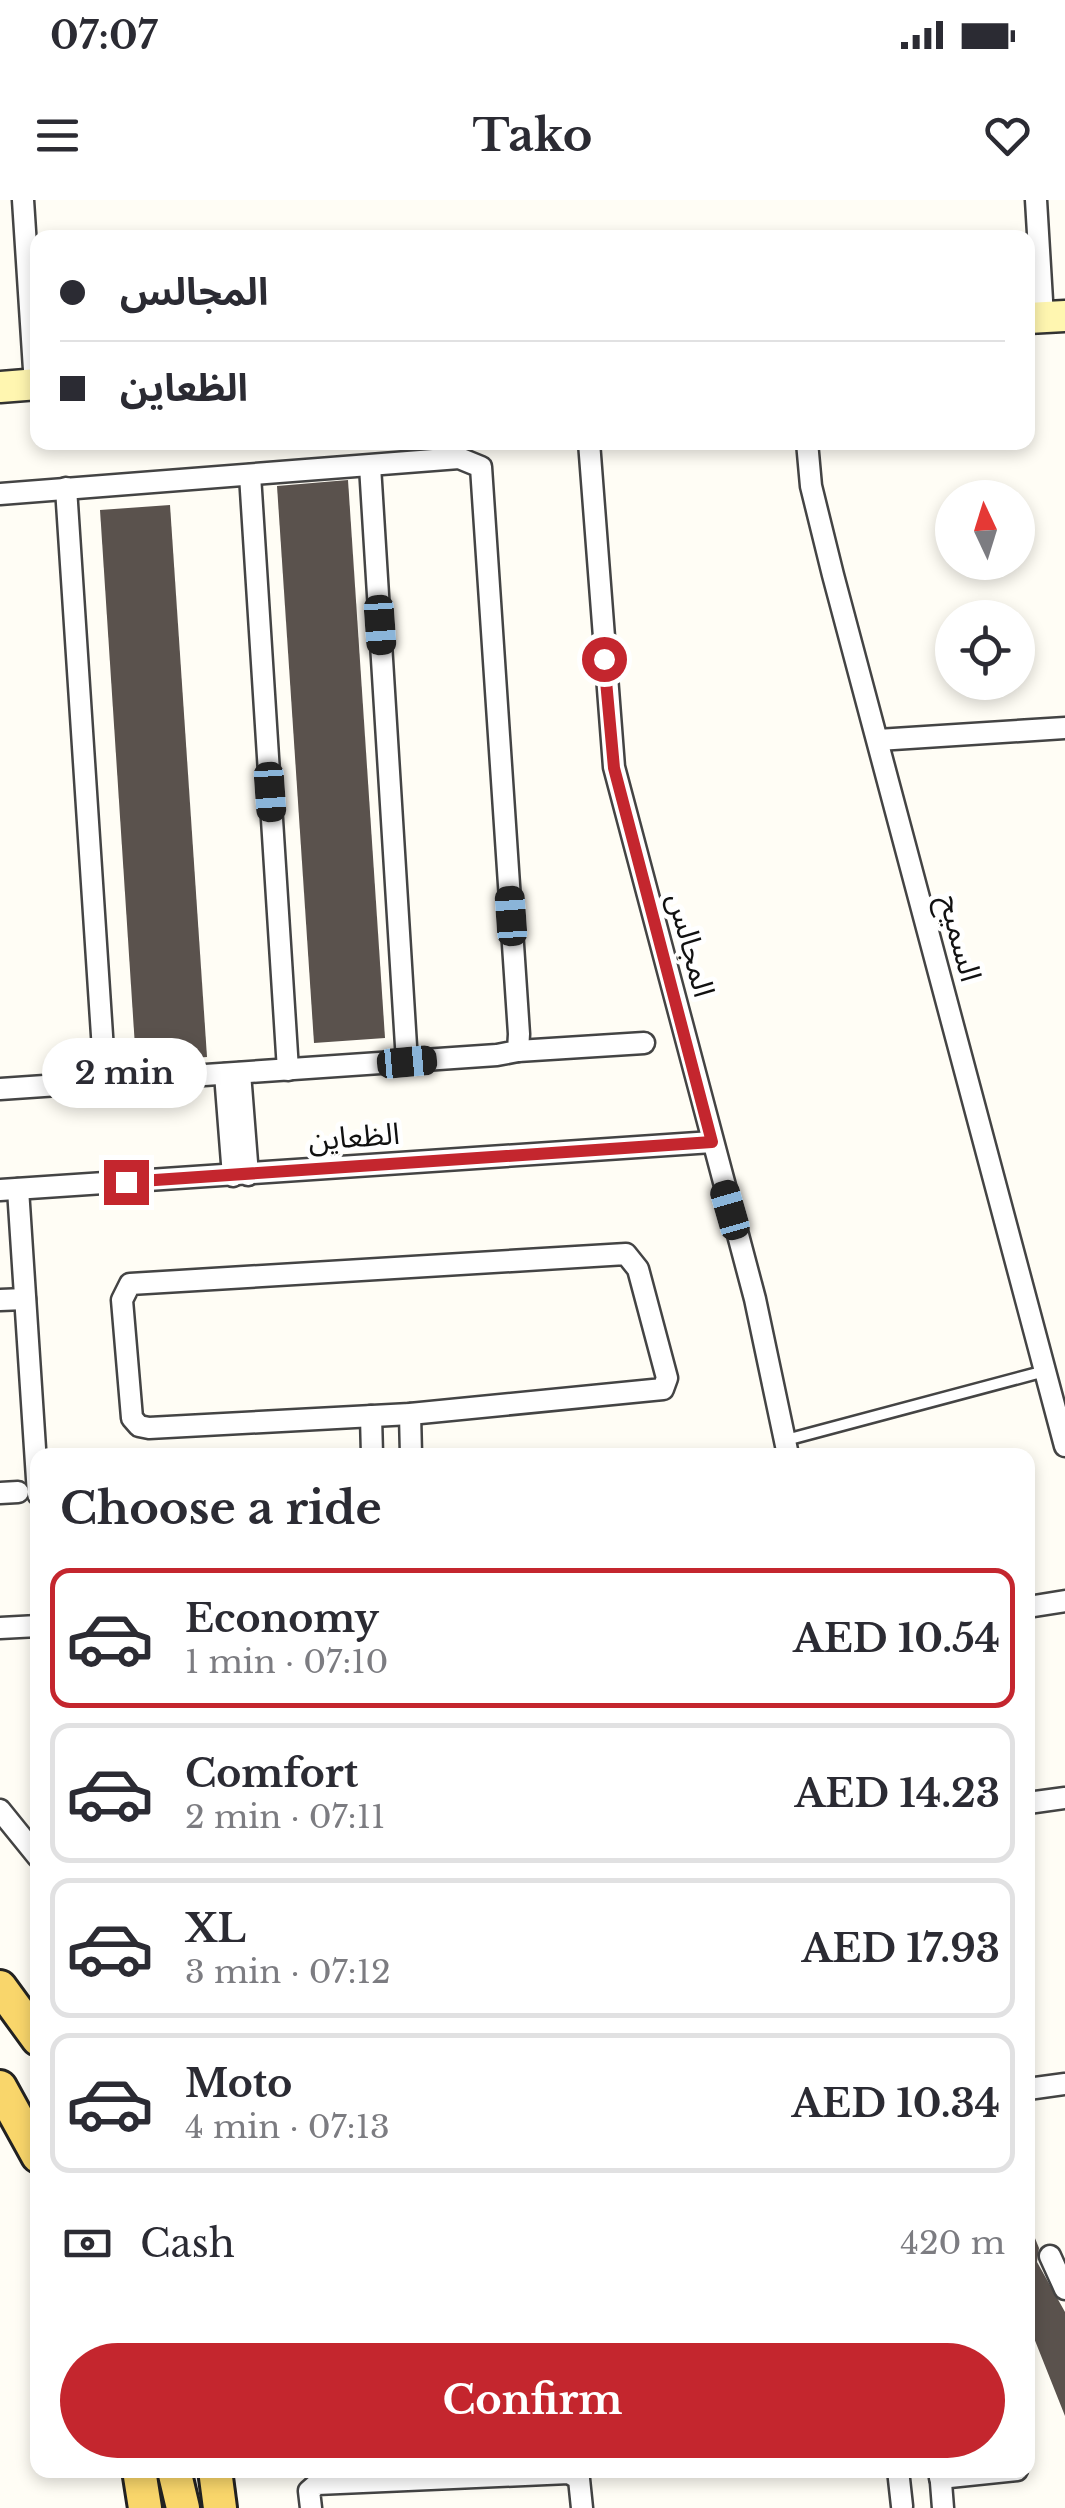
<!DOCTYPE html>
<html lang="en">
<head>
<meta charset="utf-8">
<style>
	:root { --surface:#fff; --page:#f7f7f7; --text:#2b2b33; --muted:#7c7c81; --line:#e1e1e2; --accent:#c4262e }
	body { margin:0; font-family:"Libre Baskerville","Noto Sans Arabic",serif; background:var(--page); color:var(--text); height:100vh; display:flex; flex-direction:column; font-size:38px; white-space:nowrap }
	* { box-sizing:border-box; margin:0 }
	p { font-size:32px; color:var(--muted) }
	.icon { flex:none; width:55px; height:55px; fill:none; stroke:currentColor; stroke-width:2; stroke-linecap:round; stroke-linejoin:round }
	.map { position:relative; flex:1; overflow:hidden }
	.panel { position:absolute; left:30px; top:1248px; width:1005px; height:1030px; display:flex; flex-direction:column; background:var(--surface); border-radius:20px; box-shadow:0 5px 15px #0003 }
	.panel>* { flex:none }
	.top-card { position:absolute; left:30px; top:30px; width:1005px; height:220px; border-radius:20px; box-shadow:0 5px 15px #0003; display:grid; align-content:center; height:220px; padding:0 30px; background:var(--surface) }
	.needle { width:65px; rotate:356deg }
	.tools { position:absolute; left:935px; top:280px; display:grid; gap:20px }
	.tools a { display:grid; place-items:center; width:100px; height:100px; border-radius:50%; background:var(--surface); box-shadow:0 5px 15px #0003; font-size:50px }
	.end { position:absolute; width:45px; height:45px; margin:-22px; border:12px solid #c4262e; background:#fff; box-shadow:0 0 0 5px #fff }
	.from { border-radius:50% }
	.bubble { position:absolute; height:70px; border-radius:35px; background:var(--surface); box-shadow:0 5px 15px #0003; font-size:32px; font-weight:700; line-height:70px; text-align:center }
	.car { position:absolute; width:30px; height:60px; margin:-30px -15px; border-radius:12px; box-shadow:0 0 8px 2px #0007; background:linear-gradient(#222 24%,#8ab4d8 0 40%,#222 0 76%,#8ab4d8 0 86%,#222 0) }
	.top-card b { display:flex; align-items:center; gap:35px; height:95px; font-size:38px }
	.top-card b+b { border-top:2px solid var(--line) }
	.top-card i { width:25px; height:25px; background:var(--text) }
	ul { padding:0; list-style:none }
	li { display:flex; align-items:center; gap:30px; height:140px; margin:0 20px 15px; padding:0 10px; border:5px solid var(--line); border-radius:20px }
	li div { flex:1 }
	li b { display:block; font-size:38px }
	li em { font-style:normal; font-weight:700 }
	li.active { border-color:var(--accent) }
	li>.icon { width:90px; height:90px; stroke-width:1.5 }
	h2 { padding:0 30px; font-size:45px; line-height:120px }
	.pay { display:flex; align-items:center; gap:25px; height:110px; padding:0 30px; font-size:38px }
	.pay p { margin-inline-start:auto }
	.button { display:flex; gap:20px; margin-top:auto; padding:20px 30px }
	.button a { flex:1; height:115px; border-radius:60px; background:var(--accent); color:#fff; font-size:40px; font-weight:700; line-height:115px; text-align:center }
	.status { display:flex; justify-content:space-between; align-items:center; height:70px; padding:0 50px; background:var(--surface); direction:ltr }
	.status svg { height:28px; fill:currentColor }
	header { display:flex; justify-content:space-between; align-items:center; height:130px; padding:0 30px; background:var(--surface); font-size:45px; font-weight:700 }
	.map>svg:first-child { display:block }
	.building { fill:#5a524d }
	.lines { fill:none; stroke-linecap:round; stroke-linejoin:round }
	.lane-casing { stroke:#444; stroke-width:15 }
	.street-casing { stroke:#444; stroke-width:25 }
	.secondary-casing { stroke:#333; stroke-width:35 }
	.primary-casing { stroke:#222; stroke-width:38 }
	.lane { stroke:#fff; stroke-width:10 }
	.street { stroke:#fff; stroke-width:20 }
	.secondary { stroke:#fff6b0; stroke-width:30 }
	.primary { stroke:#f9d66b; stroke-width:32 }
	.route { stroke:#c4262e; stroke-width:12 }
	.labels { text-anchor:middle; stroke-width:10; stroke-linejoin:round; paint-order:stroke }
	.street-label { font-size:30px; fill:#111; stroke:#fff }
</style>
</head>
<body>
<div class="status"><b>07:07</b><svg viewBox="0 0 49 12"><path d="M0 12V9h3v3zM5 12V6h3v6zM10 12V3h3v9zM15 12V0h3v12zM26 1h20v11H26zM47 4h2v5h-2z"/></svg></div>
<header><svg class="icon" aria-label="menu" viewBox="0 0 24 24"><path d="M4 6h16M4 12h16M4 18h16"/></svg>Tako<svg class="icon" aria-label="heart" viewBox="0 0 24 24"><path d="M12 20l-8-8c-3-5 5-10 8-4 3-6 11-1 8 4z"/></svg></header>
<div class="map">
<svg width="1065" height="2308" viewBox="0 0 1065 2308">
	<rect width="100%" height="100%" fill="#fffdf5"/>
	<g class="building">
		<path d="M 348,280 L 385,838 L 314,843 L 277,286 Z"/>
		<path d="M 170,305 L 207,857 L 136,862 L 100,310 Z"/>
		<path d="M 1028,2021 L 1039,2048 L 1037,2062 L 1065,2112 L 1065,2216 L 1028,2123 Z"/>
	</g>
	<g class="lines">
		<defs>
			<path id="lane" d="M 786,1240 L 1045,1171"/>
			<g id="street">
				<path d="M 23,0 L 35,185"/>
				<path d="M 1036,0 L 1043,117"/>
				<path d="M 589,242 L 614,567 L 755,1099 L 788,1255"/>
				<path d="M 807,242 L 811,286 L 833,375 L 1065,1246"/>
				<path d="M 370,266 L 407,862"/>
				<path d="M 250,275 L 288,870"/>
				<path d="M 66,288 L 105,881"/>
				<path d="M 0,294 L 459,258 L 481,267 L 519,834 L 518,851 L 497,855 L 0,889"/>
				<path d="M 878,540 L 1065,528"/>
				<path d="M 518,851 L 644,843"/>
				<path d="M 240,873 L 248,975"/>
				<path d="M 225,874 L 233,976"/>
				<path d="M 18,989 L 38,1294"/>
				<path d="M 0,990 L 712,942"/>
				<path d="M 626,1054 L 638,1069 L 667,1178 L 663,1189 L 410,1214 L 149,1228 L 139,1226 L 132,1218 L 122,1100 L 130,1084 Z"/>
				<path d="M 0,1100 L 25,1099"/>
				<path d="M 410,1214 L 411,1255"/>
				<path d="M 371,1216 L 372,1255"/>
				<path d="M 0,1293 L 18,1292"/>
				<path d="M 1028,1407 L 1065,1401"/>
				<path d="M 0,1428 L 38,1426"/>
				<path d="M 1028,1603 L 1065,1598"/>
				<path d="M 0,1610 L 38,1657"/>
				<path d="M 1028,1889 L 1065,1884"/>
				<path d="M 1050,2056 L 1065,2089"/>
				<path d="M 898,2270 L 902,2306"/>
				<path d="M 940,2270 L 943,2308"/>
				<path d="M 940,2278 L 1017,2270"/>
				<path d="M 311,2308 L 309,2291 L 317,2284 L 569,2273 L 579,2279 L 582,2308"/>
			</g>
			<g id="secondary">
				<path d="M 1028,118 L 1065,116"/>
				<path d="M 0,187 L 38,184"/>
			</g>
			<g id="primary">
				<path d="M 0,1787 L 38,1839"/>
				<path d="M 0,1887 L 38,1956"/>
				<path d="M 139,2270 L 145,2308"/>
				<path d="M 174,2270 L 183,2308"/>
				<path d="M 215,2270 L 220,2308"/>
			</g>
		</defs>
		<use href="#lane" class="lane-casing"/>
		<use href="#street" class="street-casing"/>
		<use href="#secondary" class="secondary-casing"/>
		<use href="#primary" class="primary-casing"/>
		<use href="#lane" class="lane"/>
		<use href="#street" class="street"/>
		<use href="#secondary" class="secondary"/>
		<use href="#primary" class="primary"/>
	</g>
	<g class="lines">
		<path class="route" d="M 126,982 L 712,942 L 614,568 L 604,459"/>
	</g>
	<g class="labels">
		<g class="street-label">
			<text transform="translate(960 738) rotate(75)" y="10">السميح</text>
			<text transform="translate(691 745) rotate(75)" y="10">المجالس</text>
			<text transform="translate(354 937) rotate(-4)" y="10">الظعاين</text>
		</g>
	</g>
</svg>
<div class="tools">
<a><svg class="needle" viewBox="-14 -14 28 28"><path d="M0-13l5 13h-10z" fill="#e53935"/><path d="M0 13l5-13h-10z" fill="#7c7c81"/></svg></a>
<a><svg class="icon" aria-label="locate" viewBox="0 0 24 24"><circle cx="12" cy="12" r="6"/><path d="M12 2v4M12 18v4M2 12h4M18 12h4"/></svg></a>
</div>
<i class="end from" style="left:604px;top:459px"></i>
<i class="end" style="left:126px;top:982px"></i>
<div class="bubble" style="left:42px;top:838px;width:165px">2 min</div>
<i class="car" style="left:380px;top:425px;rotate:176deg"></i>
<i class="car" style="left:270px;top:592px;rotate:176deg"></i>
<i class="car" style="left:511px;top:716px;rotate:356deg"></i>
<i class="car" style="left:407px;top:862px;rotate:85deg"></i>
<i class="car" style="left:730px;top:1010px;rotate:344deg"></i>
<div class="top-card">
<b><i class="from"></i>المجالس</b>
<b><i></i>الظعاين</b>
</div>
<section class="panel">
<h2>Choose a ride</h2>
<ul>
<li class="active"><svg class="icon" aria-label="car" viewBox="0 0 24 24"><path d="M5 17H2v-5l4-1 3-4h7l3 4 3 1v5h-3M9 17h6M6 11h13"/><circle cx="7" cy="17" r="2"/><circle cx="17" cy="17" r="2"/></svg><div><b>Economy</b><p>1 min · 07:10</p></div><em>AED 10.54</em></li>
<li><svg class="icon" aria-label="car" viewBox="0 0 24 24"><path d="M5 17H2v-5l4-1 3-4h7l3 4 3 1v5h-3M9 17h6M6 11h13"/><circle cx="7" cy="17" r="2"/><circle cx="17" cy="17" r="2"/></svg><div><b>Comfort</b><p>2 min · 07:11</p></div><em>AED 14.23</em></li>
<li><svg class="icon" aria-label="car" viewBox="0 0 24 24"><path d="M5 17H2v-5l4-1 3-4h7l3 4 3 1v5h-3M9 17h6M6 11h13"/><circle cx="7" cy="17" r="2"/><circle cx="17" cy="17" r="2"/></svg><div><b>XL</b><p>3 min · 07:12</p></div><em>AED 17.93</em></li>
<li><svg class="icon" aria-label="car" viewBox="0 0 24 24"><path d="M5 17H2v-5l4-1 3-4h7l3 4 3 1v5h-3M9 17h6M6 11h13"/><circle cx="7" cy="17" r="2"/><circle cx="17" cy="17" r="2"/></svg><div><b>Moto</b><p>4 min · 07:13</p></div><em>AED 10.34</em></li>
</ul>
<div class="pay"><svg class="icon" aria-label="cash" viewBox="0 0 24 24"><path d="M3 7h18v10H3z"/><circle cx="12" cy="12" r="2"/></svg>Cash<p>420 m</p></div>
<div class="button"><a>Confirm</a></div>
</section>
</div>
</body>
</html>
